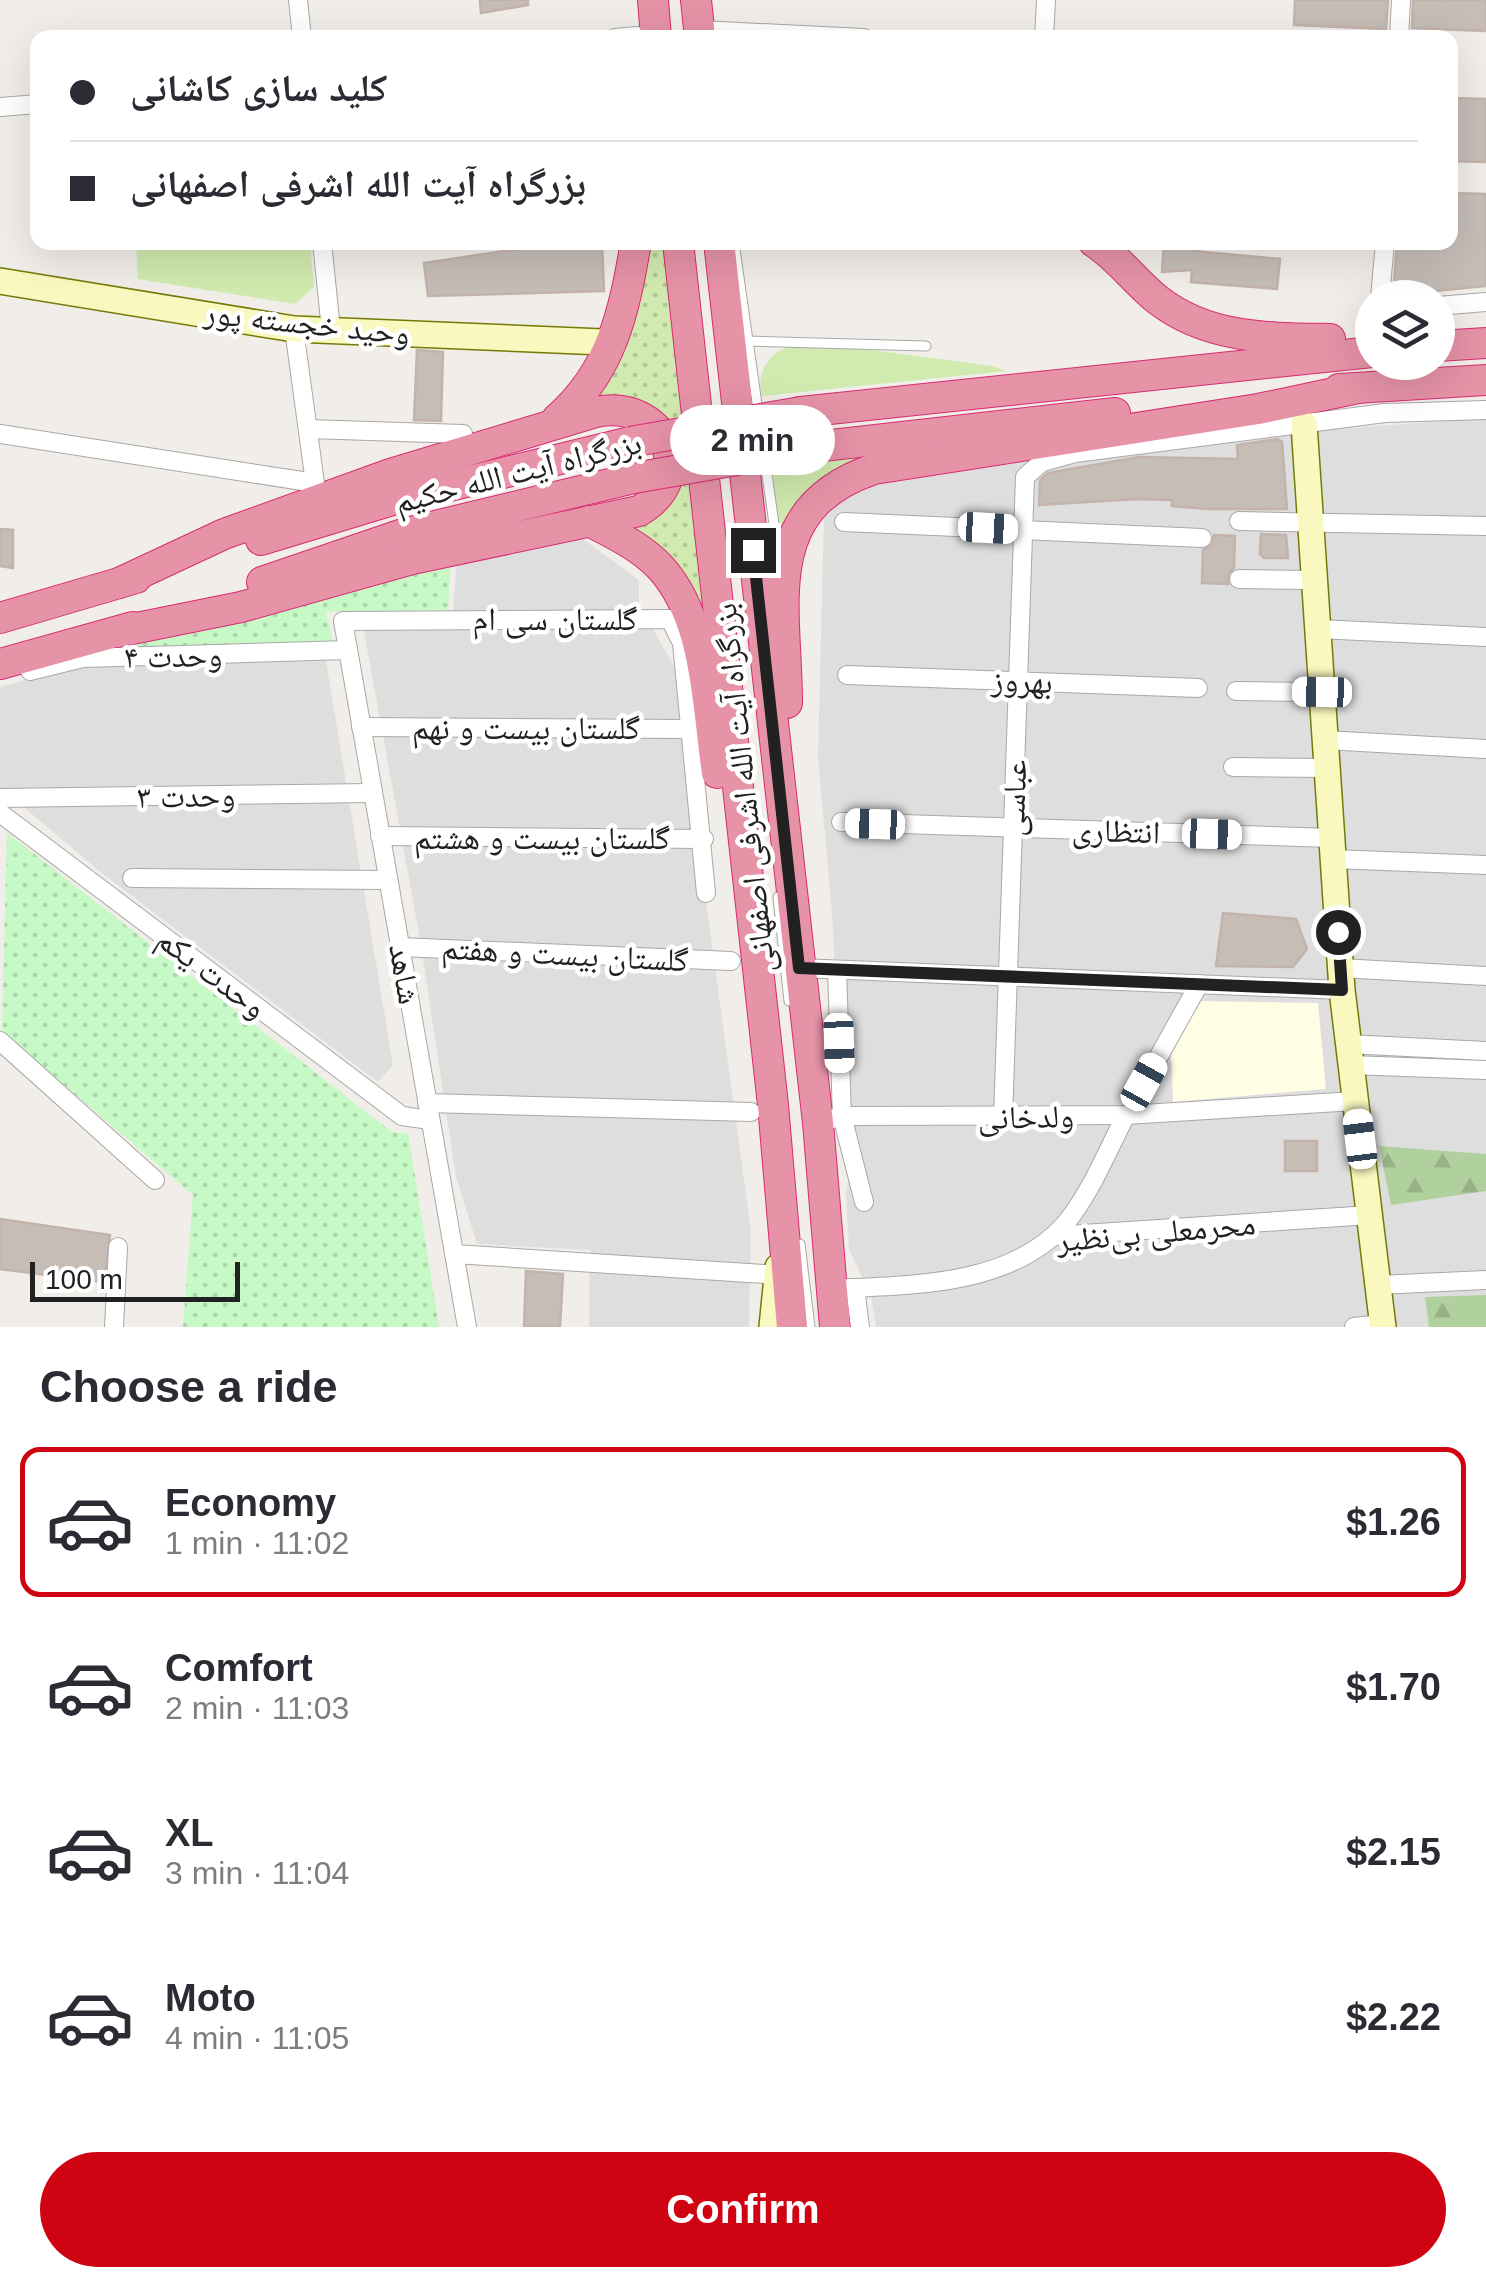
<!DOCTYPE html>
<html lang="en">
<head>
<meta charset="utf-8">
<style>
	:root { --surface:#fff; --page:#f7f7f7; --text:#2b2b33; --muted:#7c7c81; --line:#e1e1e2; --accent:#cf0311 }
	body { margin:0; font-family:Arial,"Noto Naskh Arabic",sans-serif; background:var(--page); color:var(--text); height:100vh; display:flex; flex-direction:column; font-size:38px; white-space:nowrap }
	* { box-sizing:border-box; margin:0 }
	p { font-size:32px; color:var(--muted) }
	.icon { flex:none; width:55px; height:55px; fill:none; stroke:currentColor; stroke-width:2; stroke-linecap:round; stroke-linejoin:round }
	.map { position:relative; height:1327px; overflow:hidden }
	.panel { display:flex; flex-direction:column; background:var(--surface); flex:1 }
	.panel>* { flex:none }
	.guide { position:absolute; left:30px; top:30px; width:1428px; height:220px; border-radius:20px; box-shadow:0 10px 40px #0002; display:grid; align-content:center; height:220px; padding:0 40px; background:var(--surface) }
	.buttons { position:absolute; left:1355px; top:280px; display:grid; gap:20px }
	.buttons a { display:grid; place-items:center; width:100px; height:100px; border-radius:50%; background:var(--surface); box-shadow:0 10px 40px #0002; font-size:50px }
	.scale { position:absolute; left:30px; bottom:25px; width:210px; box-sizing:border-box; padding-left:10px; border:5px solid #212121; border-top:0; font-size:28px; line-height:35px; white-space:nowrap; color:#212121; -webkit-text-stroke:8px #fff; paint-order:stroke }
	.end { position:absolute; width:45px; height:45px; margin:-22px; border:12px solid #212121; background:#fff; box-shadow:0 0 0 5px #fff }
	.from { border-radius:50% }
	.bubble { position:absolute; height:70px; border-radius:35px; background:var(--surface); box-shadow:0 10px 40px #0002; font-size:32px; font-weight:600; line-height:70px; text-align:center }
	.car { position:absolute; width:30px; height:60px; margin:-30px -15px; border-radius:12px; box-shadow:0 0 8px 2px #0007; background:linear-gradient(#fff 24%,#345 0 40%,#fff 0 76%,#345 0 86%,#fff 0) }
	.guide b { display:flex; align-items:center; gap:35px; height:95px; font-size:38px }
	.guide b+b { border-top:2px solid var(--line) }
	.guide i { width:25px; height:25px; background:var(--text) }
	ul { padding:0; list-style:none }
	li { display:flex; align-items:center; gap:30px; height:150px; margin:0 20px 15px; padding:0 20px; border:5px solid transparent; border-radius:20px }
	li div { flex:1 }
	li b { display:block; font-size:38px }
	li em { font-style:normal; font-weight:600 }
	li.selected { border-color:var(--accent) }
	li>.icon { width:90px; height:90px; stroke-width:1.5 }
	h2 { padding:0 40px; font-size:45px; line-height:120px }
	.primary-button { display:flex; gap:20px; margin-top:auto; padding:20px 40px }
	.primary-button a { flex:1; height:115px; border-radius:60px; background:var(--accent); color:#fff; font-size:40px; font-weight:600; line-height:115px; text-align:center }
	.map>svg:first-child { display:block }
	.residential { fill:#dfdede }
	.education { fill:#fffde3 }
	.grass { fill:url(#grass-dots) }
	.forest { fill:url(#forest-firs) }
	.park { fill:url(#park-dots) }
	.garden { fill:#d0eaaf }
	.building { fill:#c6bdb7; stroke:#c3b3aa; stroke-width:2.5 }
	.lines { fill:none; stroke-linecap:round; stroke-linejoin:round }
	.lane-casing { stroke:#a8a8a8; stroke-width:11 }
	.street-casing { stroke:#a8a8a8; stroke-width:20 }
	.secondary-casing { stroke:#757a07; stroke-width:28 }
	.highway-casing { stroke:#d92b73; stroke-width:32 }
	.lane { stroke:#fff; stroke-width:9 }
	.street { stroke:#fff; stroke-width:18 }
	.secondary { stroke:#f9f8be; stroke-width:25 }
	.highway { stroke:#e692a7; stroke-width:30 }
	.highway-bridge-casing { stroke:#d92b73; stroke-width:32; stroke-linecap:butt }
	.highway-bridge { stroke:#e692a7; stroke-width:30 }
	.route { stroke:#212121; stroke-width:12 }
	.labels { text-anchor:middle; stroke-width:9; stroke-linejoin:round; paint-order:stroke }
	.street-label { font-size:32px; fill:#212121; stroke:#fff }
</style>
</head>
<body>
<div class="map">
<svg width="1486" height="1327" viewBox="0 0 1486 1327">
	<defs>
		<pattern id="grass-dots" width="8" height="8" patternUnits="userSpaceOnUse" patternTransform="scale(2.5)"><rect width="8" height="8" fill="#d0eaaf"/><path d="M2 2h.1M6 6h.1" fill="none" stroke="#b2c896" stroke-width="1.8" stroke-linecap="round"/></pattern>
		<pattern id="forest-firs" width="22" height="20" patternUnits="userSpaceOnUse" patternTransform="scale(2.5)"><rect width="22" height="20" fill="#b0d09d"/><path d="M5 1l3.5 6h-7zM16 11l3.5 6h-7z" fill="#97b287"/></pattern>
		<pattern id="park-dots" width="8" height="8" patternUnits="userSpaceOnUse" patternTransform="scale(2.5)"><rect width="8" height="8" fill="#c7f9c7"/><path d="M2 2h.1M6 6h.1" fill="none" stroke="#abd5ab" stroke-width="1.8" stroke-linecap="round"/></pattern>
	</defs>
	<rect width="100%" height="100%" fill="#f1ede8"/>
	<g class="residential">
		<path d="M 1486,418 L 1486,1327 L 876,1327 L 871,1296 L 849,1249 L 846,1194 L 850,1172 L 842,1116 L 832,912 L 818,757 L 824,519 L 854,486 L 1016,453 Z"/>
		<path d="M 580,537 L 639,580 L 639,605 L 674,666 L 751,1231 L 749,1327 L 589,1327 L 590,1250 L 477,1244 L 456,1177 L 420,939 L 364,631 L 452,628 L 457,555 Z"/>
		<path d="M 326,661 L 393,1065 L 378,1082 L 103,874 L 0,787 L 0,687 L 80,665 Z"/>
	</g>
	<path class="education" d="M 1199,1001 L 1318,1003 L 1326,1089 L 1173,1102 L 1171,1050 Z"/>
	<g class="grass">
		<path d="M 641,243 L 666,243 L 689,415 L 663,420 C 639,397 623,399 592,402 Z"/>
		<path d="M 693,480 L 706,632 L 622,524 L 674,481 Z"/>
	</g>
	<g class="forest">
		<path d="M 1379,1146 L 1486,1154 L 1486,1191 L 1391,1205 Z"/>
		<path d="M 1486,1295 L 1486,1327 L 1429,1327 L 1425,1297 Z"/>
	</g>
	<g class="park">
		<path d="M 451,558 L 448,610 L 326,612 L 333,642 L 111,649 Z"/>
		<path d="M 7,833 L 392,1132 L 408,1133 L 439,1327 L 183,1327 L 193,1195 L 2,1032 Z"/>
	</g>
	<g class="garden">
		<path d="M 136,243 L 310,243 L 314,287 L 295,304 L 138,279 Z"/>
		<path d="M 811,342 L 992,366 L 1006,371 L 761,396 C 756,361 778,345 811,342 Z"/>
		<path d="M 1182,414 L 881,463 L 780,550 L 769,465 Z"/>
	</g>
	<g class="building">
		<path d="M 480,0 L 528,0 L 528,5 L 481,13 Z"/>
		<path d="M 1295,0 L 1388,0 L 1386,29 L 1294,25 Z"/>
		<path d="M 1413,0 L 1486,0 L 1486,31 L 1412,28 Z"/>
		<path d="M 1450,98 L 1486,99 L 1486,162 L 1450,161 Z"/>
		<path d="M 1450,193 L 1486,194 L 1486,286 L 1403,294 L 1394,283 L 1397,242 L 1450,242 Z"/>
		<path d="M 565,242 L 602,242 L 604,291 L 428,296 L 424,263 Z"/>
		<path d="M 1164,242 L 1193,244 L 1193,251 L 1280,259 L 1277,289 L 1191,282 L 1192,270 L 1162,272 Z"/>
		<path d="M 417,350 L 443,352 L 441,421 L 414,420 Z"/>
		<path d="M 1278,439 L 1282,442 L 1287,509 L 1208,509 L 1172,506 L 1172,500 L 1137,499 L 1039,505 L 1040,480 L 1048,473 L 1139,457 L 1238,459 L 1237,445 Z"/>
		<path d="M 0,529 L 13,530 L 13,568 L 0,566 Z"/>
		<path d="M 1261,534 L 1286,535 L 1288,558 L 1264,558 L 1260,554 Z"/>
		<path d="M 1214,535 L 1235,536 L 1234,568 L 1228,574 L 1228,584 L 1202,583 L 1203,550 L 1212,545 Z"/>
		<path d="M 1223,913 L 1296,919 L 1307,949 L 1293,967 L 1216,966 Z"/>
		<rect x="1285" y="1141" width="32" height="30"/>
		<path d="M 0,1219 L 110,1235 L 104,1282 L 0,1269 Z"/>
		<path d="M 526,1271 L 563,1274 L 560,1327 L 524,1327 Z"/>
	</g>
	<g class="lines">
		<defs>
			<g id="lane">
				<path d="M 734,242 L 778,552"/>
				<path d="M 746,341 L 926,346"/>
				<path d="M 778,897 L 789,1001"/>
				<path d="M 800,1244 L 810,1327"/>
			</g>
			<g id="street">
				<path d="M 298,0 L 302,38"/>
				<path d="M 699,30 L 864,38"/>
				<path d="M 615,38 L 637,36"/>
				<path d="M 1044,38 L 1046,0"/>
				<path d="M 1399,38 L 1401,0"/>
				<path d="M 0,107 L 38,104"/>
				<path d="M 322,242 L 331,330"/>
				<path d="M 1380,298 L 1385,242"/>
				<path d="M 1438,306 L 1486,302"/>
				<path d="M 308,429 L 463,434"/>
				<path d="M 0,434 L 315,483 L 294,329"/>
				<path d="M 1239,521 L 1486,526"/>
				<path d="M 844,522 L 1202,538"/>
				<path d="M 1239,579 L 1314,580"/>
				<path d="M 1318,629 L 1486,637"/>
				<path d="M 30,671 L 83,658 L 348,650"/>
				<path d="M 847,675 L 1198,688"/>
				<path d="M 1236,691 L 1322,692"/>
				<path d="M 361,727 L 691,729"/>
				<path d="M 1325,740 L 1486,749"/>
				<path d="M 1233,767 L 1327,768"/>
				<path d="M 0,798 L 373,793"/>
				<path d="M 0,813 L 402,1116 L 430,1120"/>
				<path d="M 841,822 L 1331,838"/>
				<path d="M 380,836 L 704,839"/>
				<path d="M 1333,859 L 1486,865"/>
				<path d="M 132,878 L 388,880"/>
				<path d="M 400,947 L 731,961"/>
				<path d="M 799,968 L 1342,990"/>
				<path d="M 1340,968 L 1486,976"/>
				<path d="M 837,970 L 842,1116 L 864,1202"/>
				<path d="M 0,1041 L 155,1180"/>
				<path d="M 1348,1044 L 1486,1051"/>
				<path d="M 1351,1065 L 1486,1070"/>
				<path d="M 1144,1083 L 1199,984"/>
				<path d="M 427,1103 L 751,1112"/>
				<path d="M 1003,1119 L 1025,477 L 1042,462 L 1075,453 L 1385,413 L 1486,410"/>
				<path d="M 818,1123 L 842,1116 L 1126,1115 L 1355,1101"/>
				<path d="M 1053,1236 L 1370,1215"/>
				<path d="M 454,1254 L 765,1274"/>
				<path d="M 1378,1285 L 1486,1280"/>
				<path d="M 855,1288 L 860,1327"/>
				<path d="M 831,1289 C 908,1285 1010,1287 1065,1224 C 1091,1193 1107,1151 1126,1115"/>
				<path d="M 114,1327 L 118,1247"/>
				<path d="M 467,1327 L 343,621 L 670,619 L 682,643 L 706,893"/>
				<path d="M 1354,1327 L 1383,1324"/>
			</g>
			<g id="secondary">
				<path d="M 0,281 L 294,329 L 603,342 L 615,337"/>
				<path d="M 1304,424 L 1342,990 L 1383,1327"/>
				<path d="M 772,1327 L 778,1267"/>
			</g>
			<g id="highway">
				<path d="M 653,0 L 656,38"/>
				<path d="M 696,0 L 700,38"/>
				<path d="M 678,242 L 773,1105 L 792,1327"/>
				<path d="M 719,242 L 818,1123 L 835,1327"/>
				<path d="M 1094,242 C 1119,258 1135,282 1158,300 C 1208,339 1269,338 1330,339"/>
				<path d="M 1438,346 L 1486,343"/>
				<path d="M 1339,389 L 1486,380"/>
				<path d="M 801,412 L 1372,352"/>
				<path d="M 557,419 C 612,371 624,312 636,242"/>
				<path d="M 805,448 L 1115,413"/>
				<path d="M 589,521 C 614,534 640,546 660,567 C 708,619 707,707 717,773"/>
				<path d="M 261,540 L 396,499 L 630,442"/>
				<path d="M 262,582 L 406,533 L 634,478"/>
				<path d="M 0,618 L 136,578"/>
				<path d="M 117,632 L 241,607 L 412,559 L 639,511 C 699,476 664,398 596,412 L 390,474 L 224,534 L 119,583"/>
				<path d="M 0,664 L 133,627"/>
				<path d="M 787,703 C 787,606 757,508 874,469 L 1258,409 L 1358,388"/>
			</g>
		</defs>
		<use href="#lane" class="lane-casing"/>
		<use href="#street" class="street-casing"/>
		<use href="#secondary" class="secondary-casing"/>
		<use href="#highway" class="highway-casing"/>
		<use href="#lane" class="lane"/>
		<use href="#street" class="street"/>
		<use href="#secondary" class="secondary"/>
		<use href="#highway" class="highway"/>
		<defs>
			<g id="highway-bridge">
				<path d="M 630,442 L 801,412"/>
				<path d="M 634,478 L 805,448"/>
			</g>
		</defs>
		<use href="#highway-bridge" class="highway-bridge-casing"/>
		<use href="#highway-bridge" class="highway-bridge"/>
	</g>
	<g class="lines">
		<path class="route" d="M 753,550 L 799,968 L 1342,990 L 1338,932"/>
	</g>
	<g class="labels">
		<g class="street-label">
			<text transform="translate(307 323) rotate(6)" y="11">وحید خجسته پور</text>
			<text transform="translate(518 472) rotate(-14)" y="11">بزرگراه آیت الله حکیم</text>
			<text x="555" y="630">گلستان سی ام</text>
			<text transform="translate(173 656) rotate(-1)" y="11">وحدت ۴</text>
			<text transform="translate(1022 681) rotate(2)" y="11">بهروز</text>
			<text x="526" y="739">گلستان بیست و نهم</text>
			<text transform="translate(744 788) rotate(-96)" y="11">بزرگراه آیت الله اشرفی اصفهانی</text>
			<text transform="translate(186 796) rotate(-1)" y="11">وحدت ۳</text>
			<text transform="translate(1014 798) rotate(-88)" y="11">عباسی</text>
			<text transform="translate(1116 831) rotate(2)" y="11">انتظاری</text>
			<text x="542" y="849">گلستان بیست و هشتم</text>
			<text transform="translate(565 954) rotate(3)" y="11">گلستان بیست و هفتم</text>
			<text transform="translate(212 973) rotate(37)" y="11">وحدت یکم</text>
			<text transform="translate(405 974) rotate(80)" y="11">شاهد</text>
			<text transform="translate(1026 1117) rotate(-1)" y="11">ولدخانی</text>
			<text transform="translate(1156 1232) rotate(-5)" y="11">محرمعلی بی‌نظیر</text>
		</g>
	</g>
</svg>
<div class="buttons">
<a><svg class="icon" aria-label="layers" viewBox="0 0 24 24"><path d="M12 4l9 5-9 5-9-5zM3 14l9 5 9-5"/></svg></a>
</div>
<div class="scale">100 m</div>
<i class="end from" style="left:1338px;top:932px"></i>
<i class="end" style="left:753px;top:550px"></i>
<div class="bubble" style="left:670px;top:405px;width:165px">2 min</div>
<i class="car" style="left:988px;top:528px;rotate:93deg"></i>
<i class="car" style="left:1322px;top:692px;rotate:271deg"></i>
<i class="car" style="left:875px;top:824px;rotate:272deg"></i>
<i class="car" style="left:1212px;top:834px;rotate:92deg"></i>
<i class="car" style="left:839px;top:1043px;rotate:178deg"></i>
<i class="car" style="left:1144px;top:1082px;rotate:29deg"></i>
<i class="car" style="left:1360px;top:1139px;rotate:353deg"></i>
<div class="guide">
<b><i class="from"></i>کلید سازی کاشانی</b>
<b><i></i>بزرگراه آیت الله اشرفی اصفهانی</b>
</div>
</div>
<section class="panel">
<h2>Choose a ride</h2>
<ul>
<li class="selected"><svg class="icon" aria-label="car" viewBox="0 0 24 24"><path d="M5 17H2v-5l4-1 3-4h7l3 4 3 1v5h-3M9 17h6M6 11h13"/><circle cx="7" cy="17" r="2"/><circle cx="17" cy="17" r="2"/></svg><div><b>Economy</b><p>1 min · 11:02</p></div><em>$1.26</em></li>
<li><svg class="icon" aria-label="car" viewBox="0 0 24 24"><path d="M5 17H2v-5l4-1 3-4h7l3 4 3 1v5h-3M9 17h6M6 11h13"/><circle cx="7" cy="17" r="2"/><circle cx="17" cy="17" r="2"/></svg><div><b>Comfort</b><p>2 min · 11:03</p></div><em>$1.70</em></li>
<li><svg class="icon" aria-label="car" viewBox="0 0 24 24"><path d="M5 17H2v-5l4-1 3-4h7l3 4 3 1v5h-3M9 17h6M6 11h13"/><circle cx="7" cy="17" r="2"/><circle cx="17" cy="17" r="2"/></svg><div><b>XL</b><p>3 min · 11:04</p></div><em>$2.15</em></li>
<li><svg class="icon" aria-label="car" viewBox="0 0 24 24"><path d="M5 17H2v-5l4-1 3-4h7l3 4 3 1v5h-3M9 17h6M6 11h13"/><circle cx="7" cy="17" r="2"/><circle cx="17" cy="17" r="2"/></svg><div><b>Moto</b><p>4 min · 11:05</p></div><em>$2.22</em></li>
</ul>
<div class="primary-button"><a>Confirm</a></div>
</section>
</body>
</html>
